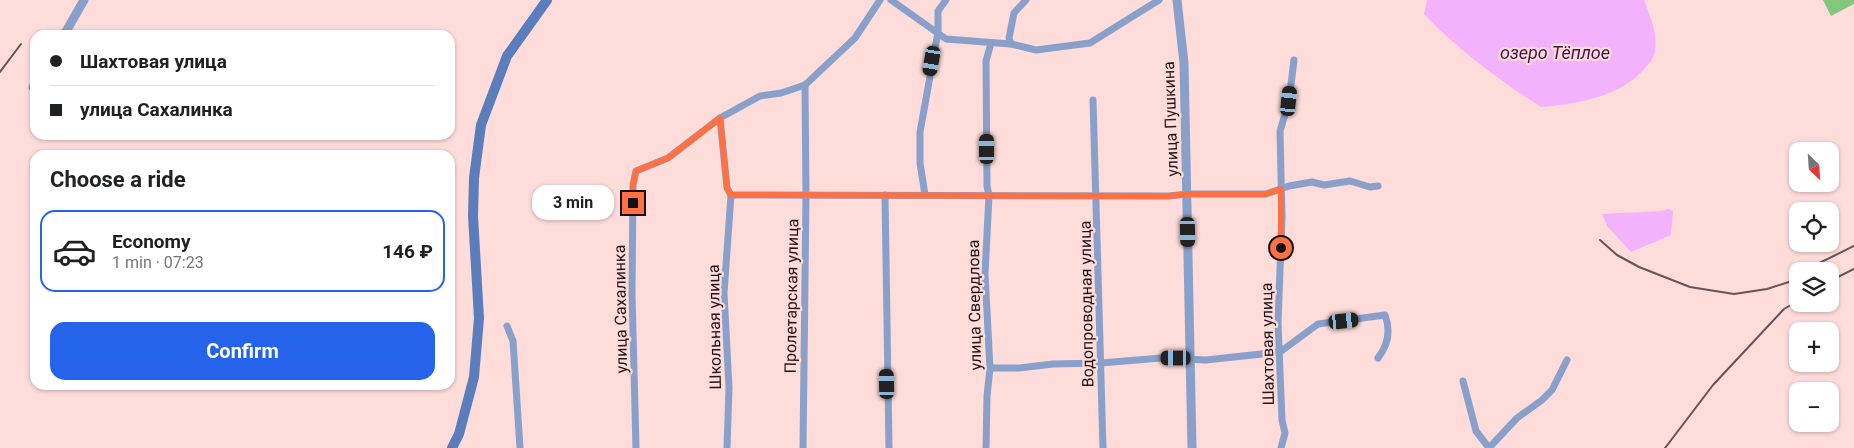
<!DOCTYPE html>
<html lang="en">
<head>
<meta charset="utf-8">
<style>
	:root { --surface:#fff; --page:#f6f6f6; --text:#202124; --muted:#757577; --line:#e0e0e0; --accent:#2563eb }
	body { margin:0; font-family:Roboto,sans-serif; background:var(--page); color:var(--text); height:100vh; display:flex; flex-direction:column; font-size:19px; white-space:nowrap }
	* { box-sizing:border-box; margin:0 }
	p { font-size:16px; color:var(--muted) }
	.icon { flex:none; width:28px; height:28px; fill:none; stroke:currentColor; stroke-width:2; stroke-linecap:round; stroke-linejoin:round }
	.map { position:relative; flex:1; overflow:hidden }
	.drawer { position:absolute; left:30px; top:150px; width:425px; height:240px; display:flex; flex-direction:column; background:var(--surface); border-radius:15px; box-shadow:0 1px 4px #0004 }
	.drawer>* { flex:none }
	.hud { position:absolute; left:30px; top:30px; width:425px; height:110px; border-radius:15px; box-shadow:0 1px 4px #0004; display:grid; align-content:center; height:110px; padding:0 20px; background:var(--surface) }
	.needle { width:32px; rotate:155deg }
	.fabs { position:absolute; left:1789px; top:142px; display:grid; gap:10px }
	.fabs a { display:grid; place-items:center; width:50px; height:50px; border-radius:10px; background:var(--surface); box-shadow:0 1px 4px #0004; font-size:25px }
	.end { position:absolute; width:22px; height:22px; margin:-11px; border:6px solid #ff7043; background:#111; box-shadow:0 0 0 2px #111 }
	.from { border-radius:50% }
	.bubble { position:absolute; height:35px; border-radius:15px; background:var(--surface); box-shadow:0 1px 4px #0004; font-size:16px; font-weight:700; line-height:35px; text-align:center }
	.car { position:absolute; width:15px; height:30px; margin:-15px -8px; border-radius:6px; box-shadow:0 0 4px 1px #0007; background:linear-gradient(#222 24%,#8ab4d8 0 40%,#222 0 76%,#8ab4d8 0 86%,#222 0) }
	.hud b { display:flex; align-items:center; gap:18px; height:48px; font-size:19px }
	.hud b+b { border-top:1px solid var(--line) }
	.hud i { width:12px; height:12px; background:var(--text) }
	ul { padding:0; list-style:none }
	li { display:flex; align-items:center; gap:15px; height:82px; margin:0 10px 8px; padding:0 10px; border:2px solid transparent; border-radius:15px }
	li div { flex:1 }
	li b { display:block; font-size:19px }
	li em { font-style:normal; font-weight:700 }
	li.active { border-color:var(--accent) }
	li>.icon { width:45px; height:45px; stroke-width:1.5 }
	h2 { padding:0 20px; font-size:22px; line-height:60px }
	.button { display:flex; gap:10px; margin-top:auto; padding:10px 20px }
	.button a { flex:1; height:58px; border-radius:15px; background:var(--accent); color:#fff; font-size:20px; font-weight:700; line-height:58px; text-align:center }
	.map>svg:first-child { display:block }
	.green { fill:#82c87c }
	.water { fill:#f3b2fc }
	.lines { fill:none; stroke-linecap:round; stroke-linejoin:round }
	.minor { stroke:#89a0cb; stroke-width:7 }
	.tertiary { stroke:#89a0cb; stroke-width:9 }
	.secondary { stroke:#5c7dbc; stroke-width:10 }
	.rail { stroke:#6a5252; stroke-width:2 }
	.route { stroke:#ff7043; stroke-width:6 }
	.labels { text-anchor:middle; stroke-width:4.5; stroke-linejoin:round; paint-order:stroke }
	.street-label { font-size:16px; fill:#251212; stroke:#fddcda }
	.water-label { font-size:18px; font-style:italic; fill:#45134c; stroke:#fddcda }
</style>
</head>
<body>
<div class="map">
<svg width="1854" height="448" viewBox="0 0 1854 448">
	<rect width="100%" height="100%" fill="#fddcda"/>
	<path class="green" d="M 1823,0 L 1854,0 L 1854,4 L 1831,16 Z"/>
	<g class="water">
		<path d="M 1427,0 L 1644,0 C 1650,16 1658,34 1655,52 C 1653,59 1650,63 1645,68 C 1621,97 1577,104 1541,107 C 1499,80 1458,50 1424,14 Z"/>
		<path d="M 1668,209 L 1673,211 L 1671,235 L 1631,252 L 1607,226 L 1602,214 L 1662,211 Z"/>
	</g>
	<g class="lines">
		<g class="minor">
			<path d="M 891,0 L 946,39 L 1011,44 L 1036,50 L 1090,43 L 1159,0"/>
			<path d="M 1011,44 L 1009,38 L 1014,13 L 1026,0"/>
			<path d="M 1093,100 L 1103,448"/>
			<path d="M 720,118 L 727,188 L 731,195 L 724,293 L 729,388 L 727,448"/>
			<path d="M 731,195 L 1169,196 L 1188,194 L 1266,194 L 1289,186 L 1312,182 L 1324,185 L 1350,181 L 1370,187 L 1378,186"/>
			<path d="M 885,195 L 889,448"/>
			<path d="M 925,195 L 920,163 L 920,132 L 938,32 L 938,11 L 946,0"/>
			<path d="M 507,326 L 513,341 L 520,448"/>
			<path d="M 990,368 L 1019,368 L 1053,364 L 1101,363 L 1161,358 L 1206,360 L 1280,352 L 1318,324 L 1385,315 C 1391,331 1388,345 1378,358"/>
			<path d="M 1463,381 L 1476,431 L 1489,448"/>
			<path d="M 636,448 L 632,294 L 633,185 L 636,171 L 668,158 L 720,118 L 760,96 L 781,93 L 805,85 L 855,38 L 880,0"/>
			<path d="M 803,448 L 806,195 L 805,85"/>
			<path d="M 986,448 L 987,396 L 990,368 L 985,274 L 989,195 L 987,186 L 986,61 L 991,43"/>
			<path d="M 1281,448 L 1285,433 L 1282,420 L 1278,323 L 1282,217 L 1280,131 L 1289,101 L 1294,60"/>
			<path d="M 1489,448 L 1517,418 L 1542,400 L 1552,390 L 1567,360"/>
		</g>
		<g class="tertiary">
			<path d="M 1177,0 L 1184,63 L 1192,448"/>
			<path d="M 64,35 L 84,0"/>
			<path d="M 33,87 L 35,83"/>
		</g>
		<path class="secondary" d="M 452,448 L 459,434 L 474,377 L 479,318 L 473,216 L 474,178 L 481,125 L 507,56 L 547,0"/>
		<g class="rail">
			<path d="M 0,72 L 21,44"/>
			<path d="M 1600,240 L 1617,255 L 1639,267 L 1690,287 L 1734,294 L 1767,289 L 1798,279"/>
			<path d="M 1803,271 L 1854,246"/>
			<path d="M 1830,281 L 1854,269"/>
			<path d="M 1665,448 L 1713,385 L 1784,309 L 1798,301"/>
		</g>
	</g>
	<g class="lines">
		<path class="route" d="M 633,203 L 633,185 L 636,171 L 668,158 L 720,118 L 727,188 L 731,195 L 1169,196 L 1188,194 L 1266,194 L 1281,189 L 1281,248"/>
	</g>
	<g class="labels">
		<g class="street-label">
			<text transform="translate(1170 119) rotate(-92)" y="6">улица Пушкина</text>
			<text transform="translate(791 296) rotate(-89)" y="6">Пролетарская улица</text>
			<text transform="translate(1086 304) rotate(-91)" y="6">Водопроводная улица</text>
			<text transform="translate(974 305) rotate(-91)" y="6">улица Свердлова</text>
			<text transform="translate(620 309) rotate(-91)" y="6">улица Сахалинка</text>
			<text transform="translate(714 327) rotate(-91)" y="6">Школьная улица</text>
			<text transform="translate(1267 344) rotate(-91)" y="6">Шахтовая улица</text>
		</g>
		<g class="water-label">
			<text x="1555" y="59">озеро Тёплое</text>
		</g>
	</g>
</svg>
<div class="fabs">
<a><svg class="needle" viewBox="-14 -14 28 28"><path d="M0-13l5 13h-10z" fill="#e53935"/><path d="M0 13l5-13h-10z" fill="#757577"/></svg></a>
<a><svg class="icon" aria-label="locate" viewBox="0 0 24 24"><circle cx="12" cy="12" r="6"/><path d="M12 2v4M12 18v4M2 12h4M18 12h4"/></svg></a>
<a><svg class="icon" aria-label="layers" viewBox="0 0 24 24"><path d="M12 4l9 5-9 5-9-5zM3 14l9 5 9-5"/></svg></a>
<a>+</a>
<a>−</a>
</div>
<i class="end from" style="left:1281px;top:248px"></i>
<i class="end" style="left:633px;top:203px"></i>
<div class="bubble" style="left:532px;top:185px;width:82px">3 min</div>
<i class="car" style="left:932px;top:61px;rotate:190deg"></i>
<i class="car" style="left:1289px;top:101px;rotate:6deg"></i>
<i class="car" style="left:987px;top:149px;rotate:0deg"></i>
<i class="car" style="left:1188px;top:232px;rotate:179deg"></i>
<i class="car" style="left:1344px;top:321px;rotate:84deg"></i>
<i class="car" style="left:1176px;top:358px;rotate:270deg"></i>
<i class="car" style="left:887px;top:384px;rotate:359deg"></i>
<div class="hud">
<b><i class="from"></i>Шахтовая улица</b>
<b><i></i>улица Сахалинка</b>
</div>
<section class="drawer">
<h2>Choose a ride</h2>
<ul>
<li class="active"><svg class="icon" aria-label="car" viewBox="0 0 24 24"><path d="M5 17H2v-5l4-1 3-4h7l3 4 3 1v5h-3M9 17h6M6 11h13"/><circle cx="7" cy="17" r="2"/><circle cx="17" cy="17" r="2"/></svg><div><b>Economy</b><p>1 min · 07:23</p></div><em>146 ₽</em></li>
</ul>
<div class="button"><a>Confirm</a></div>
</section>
</div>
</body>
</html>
